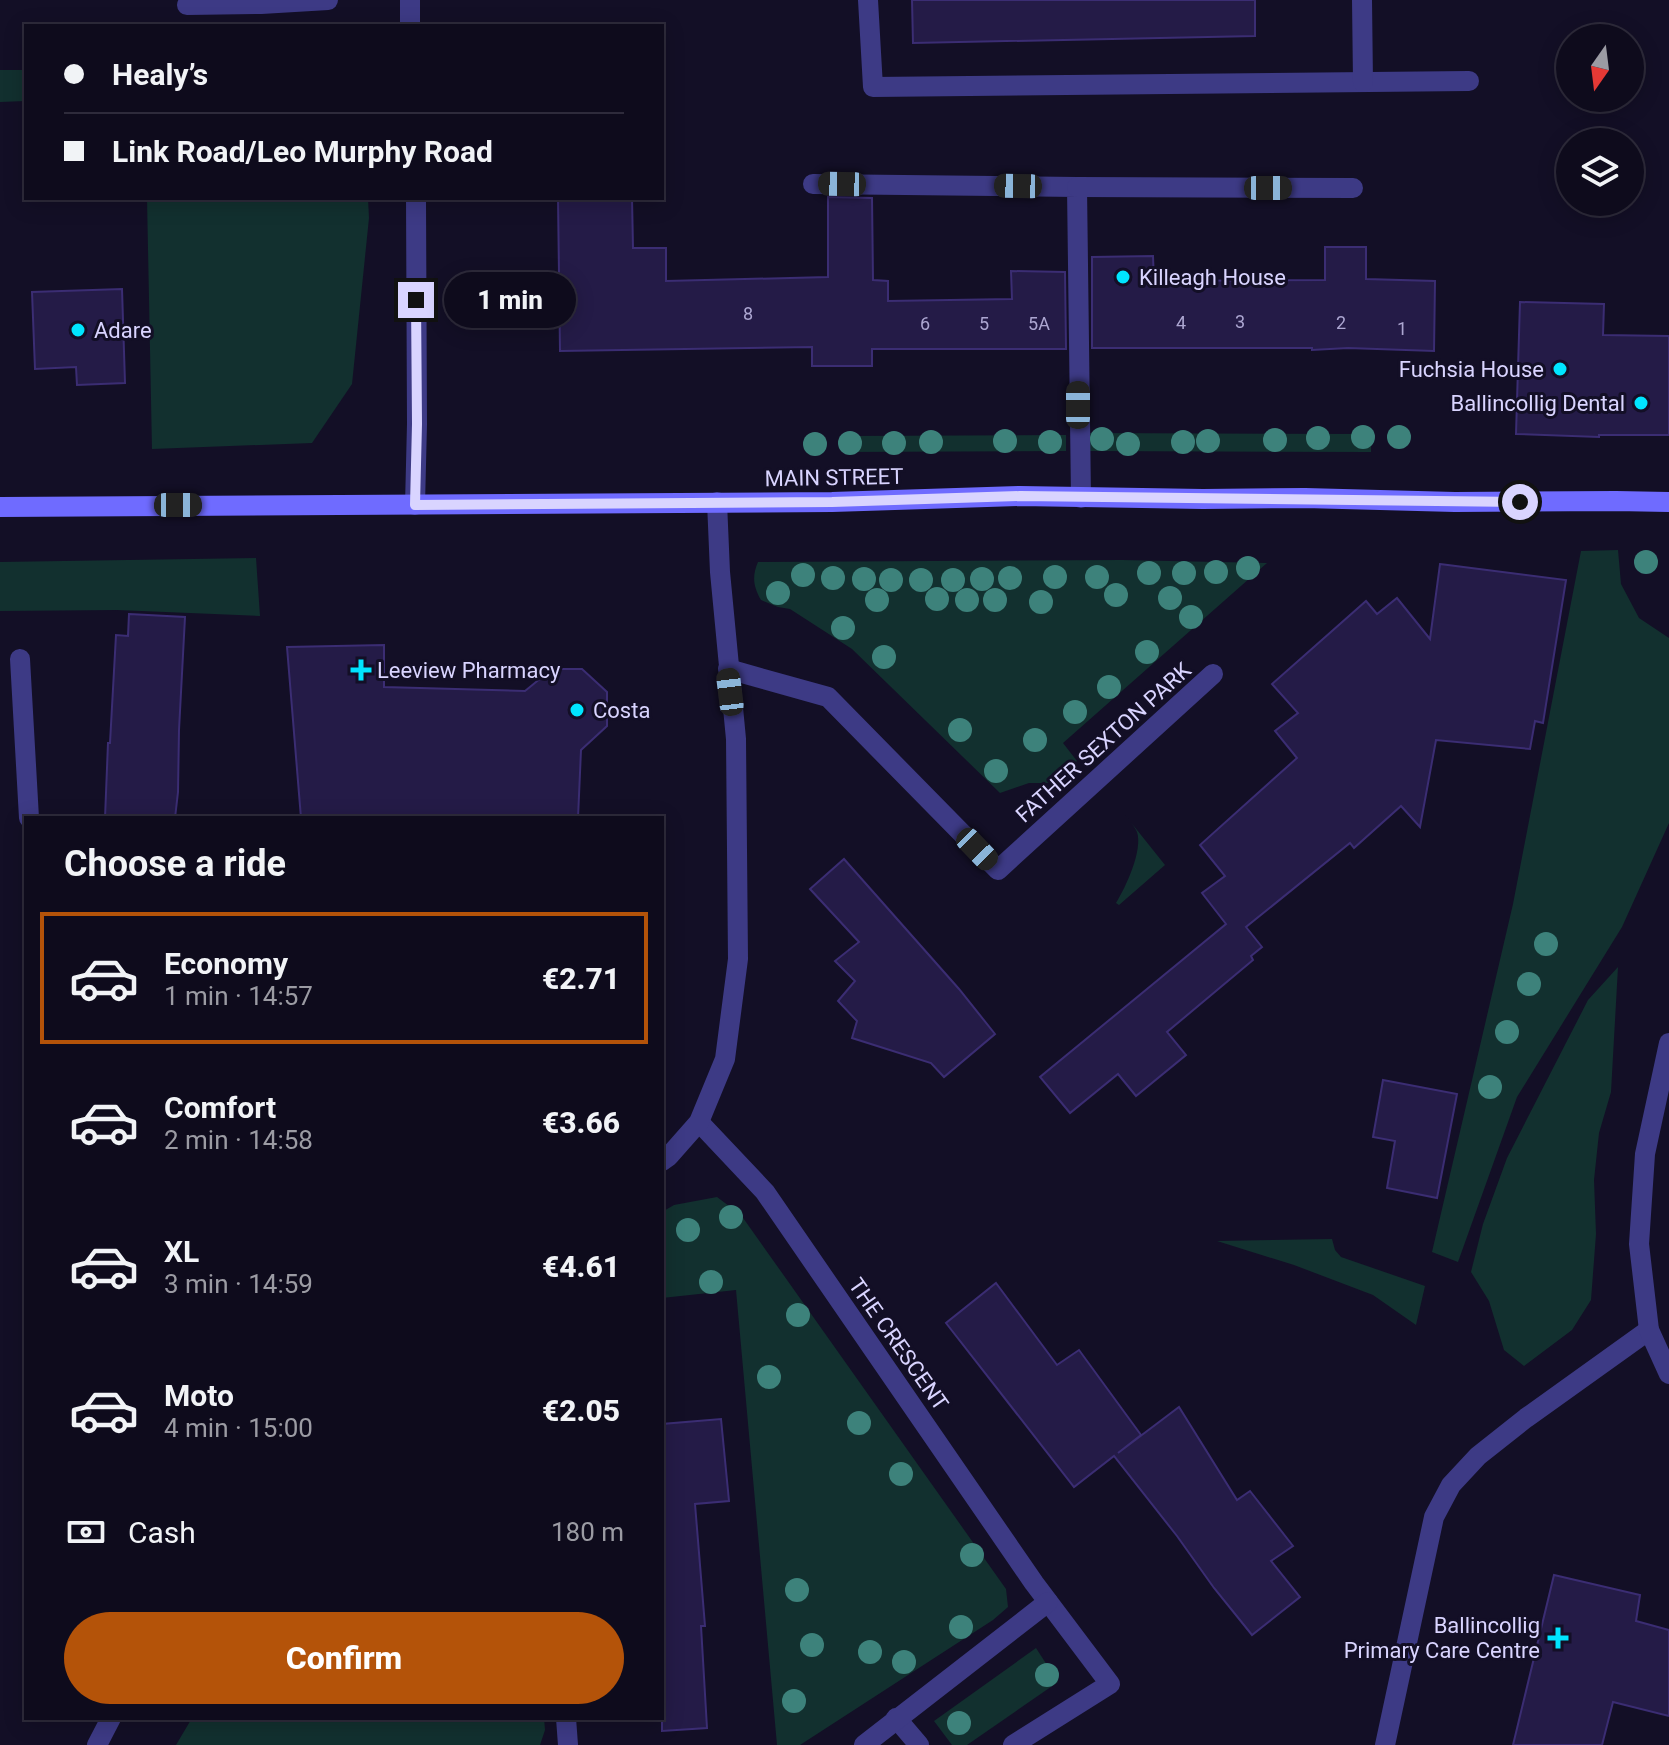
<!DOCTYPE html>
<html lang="en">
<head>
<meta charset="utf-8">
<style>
	:root { --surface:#0e0b1c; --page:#171425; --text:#f1f3f6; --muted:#9b9ba3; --line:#2e2b3b; --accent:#b45309 }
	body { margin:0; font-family:Roboto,sans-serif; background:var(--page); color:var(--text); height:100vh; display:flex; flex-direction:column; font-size:30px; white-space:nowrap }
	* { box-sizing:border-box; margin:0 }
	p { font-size:26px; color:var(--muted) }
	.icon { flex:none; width:44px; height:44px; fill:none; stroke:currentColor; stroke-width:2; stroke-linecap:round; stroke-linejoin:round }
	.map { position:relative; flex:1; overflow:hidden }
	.sheet { position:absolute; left:24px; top:816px; width:640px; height:904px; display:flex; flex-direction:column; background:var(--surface); border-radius:0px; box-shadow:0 4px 20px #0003,0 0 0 2px var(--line) }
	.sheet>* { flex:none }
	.hud { position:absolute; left:24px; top:24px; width:640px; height:176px; border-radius:0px; box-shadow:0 4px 20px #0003,0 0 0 2px var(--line); display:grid; align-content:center; height:176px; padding:0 40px; background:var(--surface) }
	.needle { width:52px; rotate:194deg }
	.controls { position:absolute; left:1556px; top:24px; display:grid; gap:16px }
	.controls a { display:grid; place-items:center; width:88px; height:88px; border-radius:50%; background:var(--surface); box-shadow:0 4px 20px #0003,0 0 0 2px var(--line); font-size:40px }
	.end { position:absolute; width:36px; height:36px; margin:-18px; border:10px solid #d9d4ff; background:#111; box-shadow:0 0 0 4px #111 }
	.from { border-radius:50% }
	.bubble { position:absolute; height:56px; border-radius:28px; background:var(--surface); box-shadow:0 4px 20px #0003,0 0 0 2px var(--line); font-size:26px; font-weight:800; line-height:56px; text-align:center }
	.car { position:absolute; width:24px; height:48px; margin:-24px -12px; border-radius:10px; box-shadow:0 0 6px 2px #0007; background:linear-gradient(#222 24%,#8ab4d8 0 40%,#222 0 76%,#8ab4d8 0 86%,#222 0) }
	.hud b { display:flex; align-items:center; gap:28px; height:76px; font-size:30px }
	.hud b+b { border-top:2px solid var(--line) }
	.hud i { width:20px; height:20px; background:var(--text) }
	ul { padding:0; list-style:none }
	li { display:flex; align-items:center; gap:24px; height:132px; margin:0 16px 12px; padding:0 24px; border:4px solid transparent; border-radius:0px }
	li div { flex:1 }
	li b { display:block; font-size:30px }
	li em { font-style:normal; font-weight:800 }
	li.selected { border-color:var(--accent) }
	li>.icon { width:72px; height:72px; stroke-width:1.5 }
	h2 { padding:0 40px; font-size:36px; line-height:96px }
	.pay { display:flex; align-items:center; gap:20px; height:88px; padding:0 40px; font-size:30px }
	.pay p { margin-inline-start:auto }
	.action { display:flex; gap:16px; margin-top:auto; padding:16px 40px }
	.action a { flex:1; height:92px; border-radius:48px; background:var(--accent); color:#fff; font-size:32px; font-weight:800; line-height:92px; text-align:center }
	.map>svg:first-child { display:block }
	.green { fill:#12302f }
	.building { fill:#241b47; stroke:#3b2d73; stroke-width:2 }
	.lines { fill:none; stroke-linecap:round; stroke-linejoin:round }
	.service { stroke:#3d3a85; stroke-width:20 }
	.minor { stroke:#3d3a85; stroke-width:20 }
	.tertiary { stroke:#3d3a85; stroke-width:20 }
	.secondary { stroke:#6f6bff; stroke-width:20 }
	.tree { fill:#3d827b }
	.route { stroke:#d9d4ff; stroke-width:10 }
	.poi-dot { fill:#00e5ff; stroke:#130f26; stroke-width:3 }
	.labels { text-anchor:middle; stroke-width:6; stroke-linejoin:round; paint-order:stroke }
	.number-label { font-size:18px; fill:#aca6d1 }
	.poi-label { font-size:22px; fill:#d9d4ff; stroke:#130f26; text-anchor:start }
	.street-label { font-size:22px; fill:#d9d4ff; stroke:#130f26 }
</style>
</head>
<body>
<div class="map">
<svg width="1669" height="1745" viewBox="0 0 1669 1745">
	<rect width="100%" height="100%" fill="#130f26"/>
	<g class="green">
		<path d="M 0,70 L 26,70 L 26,101 L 0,102 Z"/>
		<path d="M 147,198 L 368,198 L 369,218 L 352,384 L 312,443 L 152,449 Z"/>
		<path d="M 1088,433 L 1371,434 L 1371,452 L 1088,451 Z"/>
		<path d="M 1066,435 L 1066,451 L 843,452 L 843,436 Z"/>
		<path d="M 1618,550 L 1621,584 L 1639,618 L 1669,638 L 1669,823 L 1622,927 L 1517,1097 L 1458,1262 L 1432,1252 L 1513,904 L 1581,551 Z"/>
		<path d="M 256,558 L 260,616 L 117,610 L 0,611 L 0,562 Z"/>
		<path d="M 1122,560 L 1267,563 L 1063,743 L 1077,761 L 1057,783 L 1029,783 L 1000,793 L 852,649 L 790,609 L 778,607 L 761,600 C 753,586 752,576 758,562 Z"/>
		<path d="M 1125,815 L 1165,865 L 1119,905 L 1116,903 C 1126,887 1143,850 1137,832 C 1135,827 1129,820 1125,815 Z"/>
		<path d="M 1618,967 L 1611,1092 L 1599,1133 L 1594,1180 L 1596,1234 L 1591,1300 L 1572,1330 L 1524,1366 L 1504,1350 L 1489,1301 L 1471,1272 L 1483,1224 L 1507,1158 L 1588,1000 Z"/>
		<path d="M 717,1197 L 741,1215 L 1006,1589 L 1008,1607 L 993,1620 L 800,1745 L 777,1745 L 736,1290 L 662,1298 L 662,1212 L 674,1205 Z"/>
		<path d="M 1332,1239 L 1335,1250 L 1341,1257 L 1425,1286 L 1416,1325 L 1373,1295 L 1294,1265 L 1217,1241 Z"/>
		<path d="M 1036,1648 L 1058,1682 L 967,1745 L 952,1745 L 934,1721 Z"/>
		<path d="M 192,1718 L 544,1718 L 545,1730 L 540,1745 L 176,1745 Z"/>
	</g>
	<g class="building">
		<path d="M 912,0 L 1255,0 L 1255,36 L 913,43 Z"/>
		<path d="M 828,197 L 872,198 L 873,280 L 888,281 L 888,301 L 1012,299 L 1011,271 L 1065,272 L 1066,349 L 872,349 L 872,366 L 812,366 L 812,347 L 560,351 L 558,198 L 632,198 L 633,248 L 666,248 L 666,281 L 828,277 Z"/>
		<path d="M 1325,247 L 1366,247 L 1366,279 L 1435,281 L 1434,351 L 1348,348 L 1312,350 L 1312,348 L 1092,348 L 1092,257 L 1153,256 L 1154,281 L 1325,280 Z"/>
		<path d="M 122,289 L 125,383 L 77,385 L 76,367 L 35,369 L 32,292 Z"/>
		<path d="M 1520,302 L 1604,304 L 1603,335 L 1669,336 L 1669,435 L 1599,435 L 1599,437 L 1516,434 Z"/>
		<path d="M 1440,564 L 1566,580 L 1543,723 L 1535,721 L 1530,749 L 1436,740 L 1420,827 L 1401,806 L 1354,848 L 1350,843 L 1246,927 L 1262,947 L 1251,956 L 1253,960 L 1167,1032 L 1186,1055 L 1136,1096 L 1118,1074 L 1070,1113 L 1040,1077 L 1226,924 L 1202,893 L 1225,876 L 1200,845 L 1297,758 L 1275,731 L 1298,713 L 1272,684 L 1366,601 L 1377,614 L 1397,598 L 1430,639 Z"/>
		<path d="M 129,614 L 185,617 L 179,730 L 178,792 L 175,818 L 105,818 L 108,743 L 110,743 L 116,635 L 128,636 Z"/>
		<path d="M 384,645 L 384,687 L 525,691 L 552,669 L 582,669 L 607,692 L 607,726 L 581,750 L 578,818 L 301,818 L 287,647 Z"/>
		<path d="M 844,859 L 959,989 L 995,1034 L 944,1077 L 931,1063 L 852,1038 L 857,1021 L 838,1001 L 855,981 L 835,961 L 859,942 L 810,889 Z"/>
		<path d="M 1383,1080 L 1457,1094 L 1437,1198 L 1387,1188 L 1395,1141 L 1373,1137 Z"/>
		<path d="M 996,1283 L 1057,1365 L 1079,1350 L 1141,1435 L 1118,1453 L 1179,1407 L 1237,1500 L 1250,1491 L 1293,1546 L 1271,1561 L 1300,1597 L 1252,1635 L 1214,1588 L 1177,1536 L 1114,1456 L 1074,1487 L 946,1323 Z"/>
		<path d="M 721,1419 L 729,1501 L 695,1504 L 705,1626 L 701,1626 L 707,1728 L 662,1731 L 662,1424 Z"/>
		<path d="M 1554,1575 L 1640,1595 L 1636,1621 L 1669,1630 L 1669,1716 L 1613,1702 L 1602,1745 L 1513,1745 Z"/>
	</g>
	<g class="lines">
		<path class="service" d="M 187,5 L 261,4 L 328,0"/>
		<g class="minor">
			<path d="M 868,0 L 873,87 L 1469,81"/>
			<path d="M 1362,0 L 1363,82"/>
			<path d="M 813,184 L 1077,187 L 1081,498"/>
			<path d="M 1077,187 L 1353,188"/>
			<path d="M 20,659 L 29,818"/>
			<path d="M 728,669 L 828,697 L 998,870 L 1213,674"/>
			<path d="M 699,1122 L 765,1192 L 1034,1583 L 1110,1684 L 1013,1745"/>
			<path d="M 662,1161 L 669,1156 L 699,1122 L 725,1059 L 738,959 L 736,739 L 720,572 L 717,502"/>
			<path d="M 566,1718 L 568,1745"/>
			<path d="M 896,1718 L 919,1745"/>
			<path d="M 97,1745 L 111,1718"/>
			<path d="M 864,1745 L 1048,1602"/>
			<path d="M 1385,1745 L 1434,1517 L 1451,1485 L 1478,1456 L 1526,1418 L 1649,1330"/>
		</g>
		<g class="tertiary">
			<path d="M 410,0 L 410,26"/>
			<path d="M 415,505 L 417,424 L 416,198"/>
			<path d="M 1669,1043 L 1645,1154 L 1639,1244 L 1649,1330 L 1669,1374"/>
		</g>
		<path class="secondary" d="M 0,507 L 832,502 L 1020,496 L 1203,499 L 1305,498 L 1455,502 L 1616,501 L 1669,502"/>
	</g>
	<g class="tree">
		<circle cx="1363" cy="437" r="12"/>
		<circle cx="1399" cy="437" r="12"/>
		<circle cx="1318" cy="438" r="12"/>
		<circle cx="1102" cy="439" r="12"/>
		<circle cx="1275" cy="440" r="12"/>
		<circle cx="1005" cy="441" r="12"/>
		<circle cx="1208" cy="441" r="12"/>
		<circle cx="931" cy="442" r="12"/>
		<circle cx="1050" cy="442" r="12"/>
		<circle cx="1183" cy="442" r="12"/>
		<circle cx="850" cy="443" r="12"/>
		<circle cx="894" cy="443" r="12"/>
		<circle cx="815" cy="444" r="12"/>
		<circle cx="1128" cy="444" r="12"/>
		<circle cx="1646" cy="562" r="12"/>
		<circle cx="1248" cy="568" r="12"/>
		<circle cx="1216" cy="572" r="12"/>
		<circle cx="1149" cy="573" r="12"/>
		<circle cx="1184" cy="573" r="12"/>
		<circle cx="803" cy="575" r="12"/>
		<circle cx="1055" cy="577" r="12"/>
		<circle cx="1097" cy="577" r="12"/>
		<circle cx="833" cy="578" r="12"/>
		<circle cx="1010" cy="578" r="12"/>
		<circle cx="864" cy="579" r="12"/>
		<circle cx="982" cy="579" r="12"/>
		<circle cx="891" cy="580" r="12"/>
		<circle cx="921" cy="580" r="12"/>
		<circle cx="953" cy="580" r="12"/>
		<circle cx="778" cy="593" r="12"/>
		<circle cx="1116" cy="595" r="12"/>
		<circle cx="1170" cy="598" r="12"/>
		<circle cx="937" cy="599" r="12"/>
		<circle cx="877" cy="600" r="12"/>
		<circle cx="967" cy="600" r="12"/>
		<circle cx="995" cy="600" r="12"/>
		<circle cx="1041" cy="602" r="12"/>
		<circle cx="1191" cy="617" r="12"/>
		<circle cx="843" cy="628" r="12"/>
		<circle cx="1147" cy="652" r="12"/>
		<circle cx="884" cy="657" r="12"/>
		<circle cx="1109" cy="687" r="12"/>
		<circle cx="1075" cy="712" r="12"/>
		<circle cx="960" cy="730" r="12"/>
		<circle cx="1035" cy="740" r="12"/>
		<circle cx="996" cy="771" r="12"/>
		<circle cx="1546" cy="944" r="12"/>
		<circle cx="1529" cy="984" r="12"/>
		<circle cx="1507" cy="1032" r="12"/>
		<circle cx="1490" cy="1087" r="12"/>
		<circle cx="731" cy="1217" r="12"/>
		<circle cx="688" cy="1230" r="12"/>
		<circle cx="711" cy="1282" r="12"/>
		<circle cx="798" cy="1315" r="12"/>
		<circle cx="769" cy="1377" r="12"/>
		<circle cx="859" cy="1423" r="12"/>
		<circle cx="901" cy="1474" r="12"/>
		<circle cx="972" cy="1555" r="12"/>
		<circle cx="797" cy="1590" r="12"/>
		<circle cx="961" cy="1627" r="12"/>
		<circle cx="812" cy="1645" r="12"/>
		<circle cx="870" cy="1652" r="12"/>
		<circle cx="904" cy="1662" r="12"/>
		<circle cx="1047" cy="1675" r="12"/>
		<circle cx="794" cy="1701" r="12"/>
		<circle cx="959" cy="1723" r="12"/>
	</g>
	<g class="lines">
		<path class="route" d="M 416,300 L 417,424 L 415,505 L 832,502 L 1020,496 L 1520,502"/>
	</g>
	<g class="poi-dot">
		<circle cx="1123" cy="277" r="8"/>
		<circle cx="78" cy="330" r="8"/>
		<circle cx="1560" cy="369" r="8"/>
		<circle cx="1641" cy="403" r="8"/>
		<path d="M357 658h8v8h8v8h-8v8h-8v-8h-8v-8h8z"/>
		<circle cx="577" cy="710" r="8"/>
		<path d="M1554 1626h8v8h8v8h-8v8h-8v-8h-8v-8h8z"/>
	</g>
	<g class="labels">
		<g class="number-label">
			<text x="748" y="320">8</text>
			<text x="1240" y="328">3</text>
			<text x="1181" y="329">4</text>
			<text x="1341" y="329">2</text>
			<text x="925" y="330">6</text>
			<text x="984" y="330">5</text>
			<text x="1039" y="330">5A</text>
			<text x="1402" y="335">1</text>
		</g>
		<g class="poi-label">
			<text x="1139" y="285">Killeagh House</text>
			<text x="94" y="338">Adare</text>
			<text x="1544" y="377" text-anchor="end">Fuchsia House</text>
			<text x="1625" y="411" text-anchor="end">Ballincollig Dental</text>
			<text x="377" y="678">Leeview Pharmacy</text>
			<text x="593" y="718">Costa</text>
			<text x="1540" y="1633" text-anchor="end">Ballincollig<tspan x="1540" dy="25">Primary Care Centre</tspan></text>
		</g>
		<g class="street-label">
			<text transform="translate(834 477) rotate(-1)" y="8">MAIN STREET</text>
			<text transform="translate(1103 742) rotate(-42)" y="8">FATHER SEXTON PARK</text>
			<text transform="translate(899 1344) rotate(55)" y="8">THE CRESCENT</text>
		</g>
	</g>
</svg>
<div class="controls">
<a><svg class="needle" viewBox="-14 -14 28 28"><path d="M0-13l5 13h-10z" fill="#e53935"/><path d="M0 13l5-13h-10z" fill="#9b9ba3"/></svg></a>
<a><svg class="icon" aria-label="layers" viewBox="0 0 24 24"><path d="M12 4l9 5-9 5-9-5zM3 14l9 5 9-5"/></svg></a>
</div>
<i class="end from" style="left:1520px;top:502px"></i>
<i class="end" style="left:416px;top:300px"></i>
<div class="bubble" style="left:444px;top:272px;width:132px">1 min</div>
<i class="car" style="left:842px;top:184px;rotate:271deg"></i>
<i class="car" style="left:1018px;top:186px;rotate:271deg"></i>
<i class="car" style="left:1268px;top:188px;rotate:90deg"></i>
<i class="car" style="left:1078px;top:405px;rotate:0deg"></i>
<i class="car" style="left:178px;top:505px;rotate:90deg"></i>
<i class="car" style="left:730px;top:692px;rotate:353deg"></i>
<i class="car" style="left:977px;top:849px;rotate:136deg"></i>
<div class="hud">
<b><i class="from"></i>Healy’s</b>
<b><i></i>Link Road/Leo Murphy Road</b>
</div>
<section class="sheet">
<h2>Choose a ride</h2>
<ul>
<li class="selected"><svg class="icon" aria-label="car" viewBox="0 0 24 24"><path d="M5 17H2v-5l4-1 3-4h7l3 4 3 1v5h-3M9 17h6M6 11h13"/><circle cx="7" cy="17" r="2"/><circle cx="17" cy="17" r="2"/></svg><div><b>Economy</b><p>1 min · 14:57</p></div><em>€2.71</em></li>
<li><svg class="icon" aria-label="car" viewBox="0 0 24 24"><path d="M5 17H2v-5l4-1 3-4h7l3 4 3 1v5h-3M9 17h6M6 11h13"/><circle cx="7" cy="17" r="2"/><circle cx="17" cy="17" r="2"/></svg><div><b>Comfort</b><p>2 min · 14:58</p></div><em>€3.66</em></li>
<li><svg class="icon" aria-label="car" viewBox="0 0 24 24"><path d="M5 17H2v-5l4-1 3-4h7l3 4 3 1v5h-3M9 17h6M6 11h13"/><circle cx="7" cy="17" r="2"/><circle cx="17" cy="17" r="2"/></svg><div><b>XL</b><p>3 min · 14:59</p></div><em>€4.61</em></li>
<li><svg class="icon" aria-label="car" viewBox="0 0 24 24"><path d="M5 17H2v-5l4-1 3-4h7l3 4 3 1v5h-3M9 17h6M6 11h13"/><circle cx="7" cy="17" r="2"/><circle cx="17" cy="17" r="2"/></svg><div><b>Moto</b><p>4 min · 15:00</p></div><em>€2.05</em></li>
</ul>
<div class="pay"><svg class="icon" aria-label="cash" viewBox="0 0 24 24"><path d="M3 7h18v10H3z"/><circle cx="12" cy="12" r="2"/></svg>Cash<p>180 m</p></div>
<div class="action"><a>Confirm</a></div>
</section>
</div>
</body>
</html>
